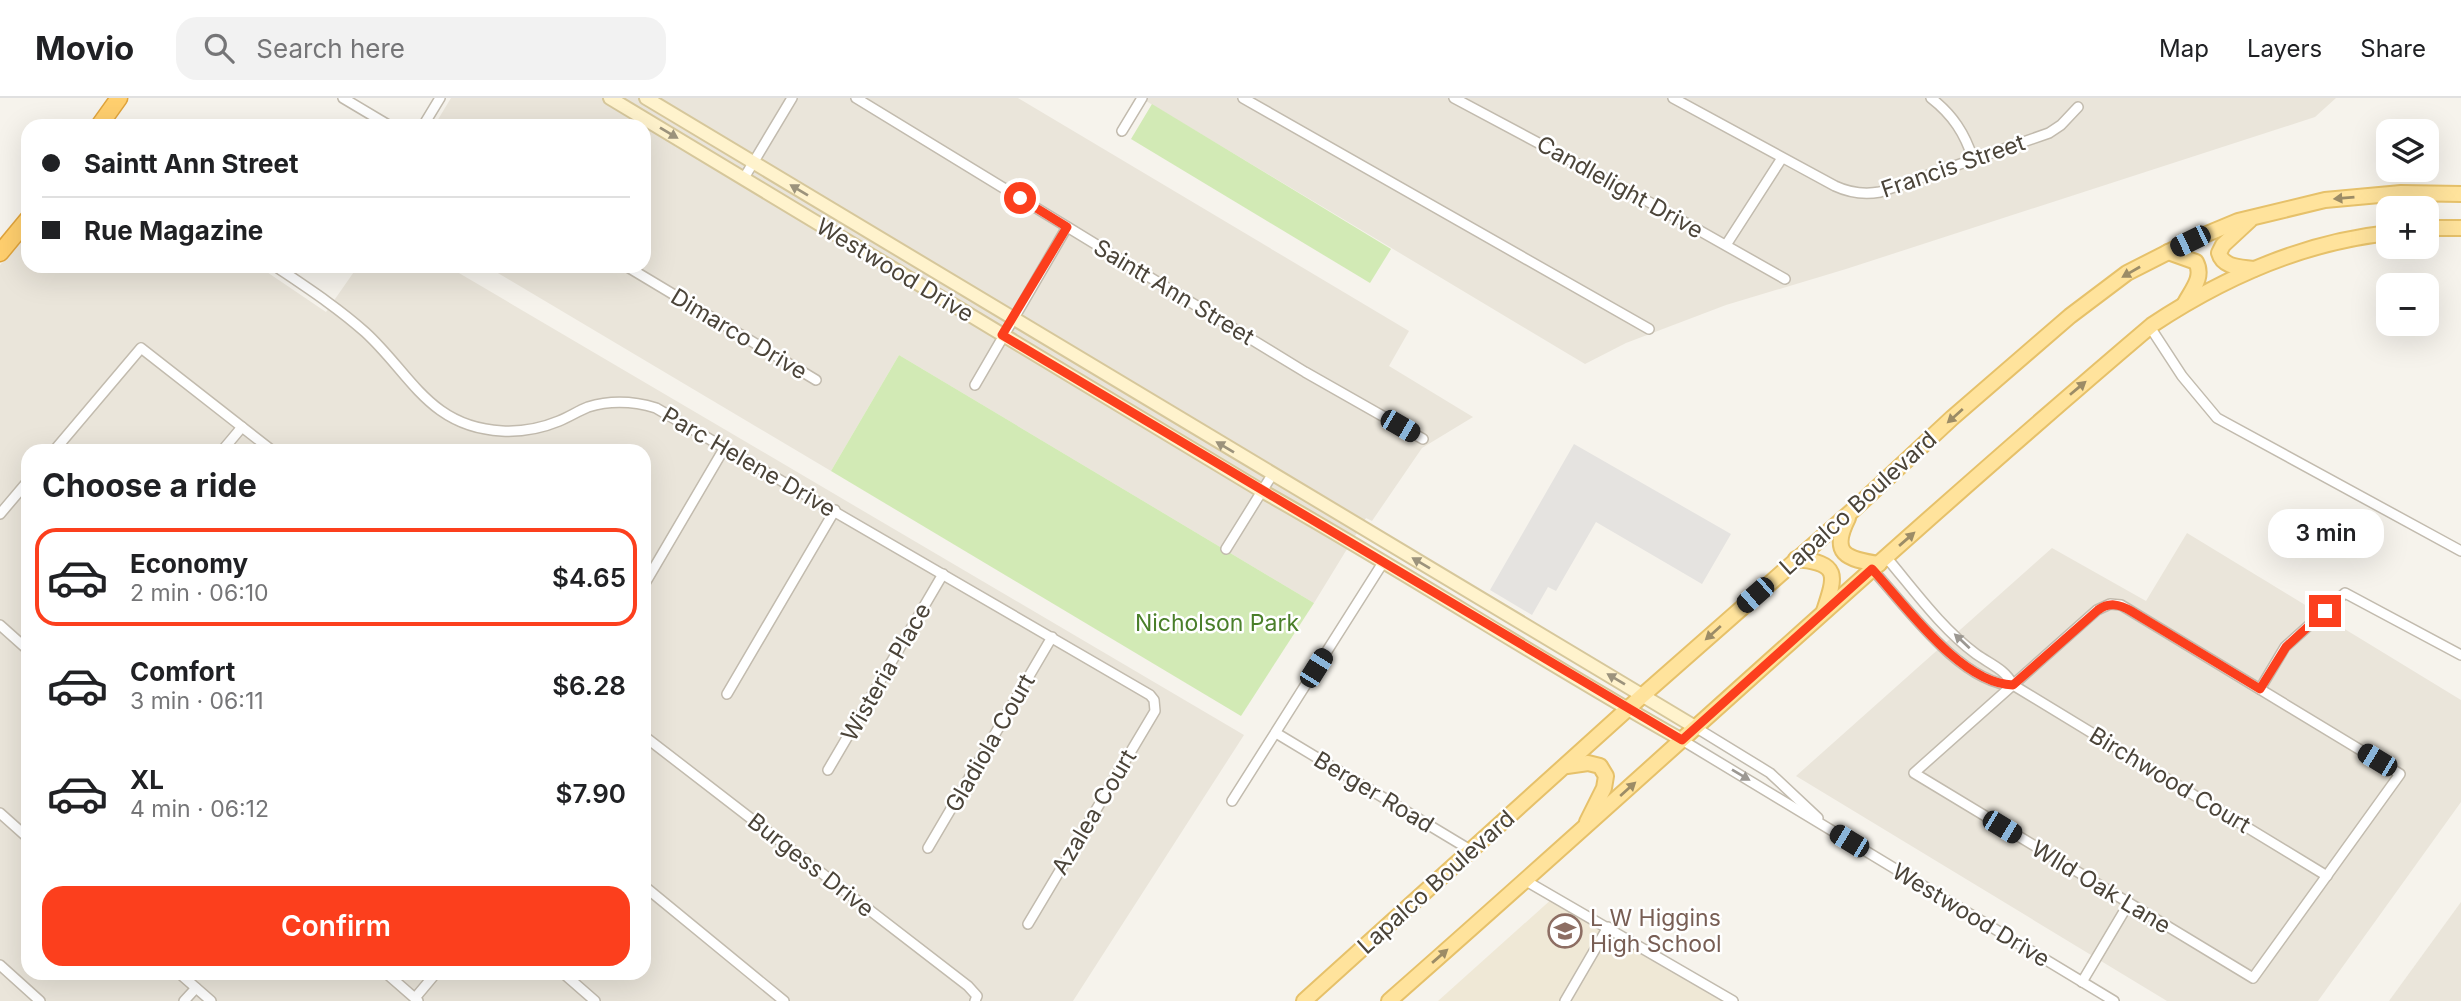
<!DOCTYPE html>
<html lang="en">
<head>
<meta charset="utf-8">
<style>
	:root { --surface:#fff; --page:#f2f2f2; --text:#202124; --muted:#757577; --line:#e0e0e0; --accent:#fc3f1d }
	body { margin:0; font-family:Inter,sans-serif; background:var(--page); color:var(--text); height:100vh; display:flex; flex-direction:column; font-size:26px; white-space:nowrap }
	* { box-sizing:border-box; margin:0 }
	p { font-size:23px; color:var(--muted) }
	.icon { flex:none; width:38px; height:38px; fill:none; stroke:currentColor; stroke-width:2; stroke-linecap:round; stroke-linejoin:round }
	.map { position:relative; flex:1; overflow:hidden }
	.panel { position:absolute; left:21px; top:346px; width:630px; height:536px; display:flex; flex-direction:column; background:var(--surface); border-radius:21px; box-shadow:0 7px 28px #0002 }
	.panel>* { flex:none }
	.hud { position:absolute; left:21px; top:21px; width:630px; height:154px; border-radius:21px; box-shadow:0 7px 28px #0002; display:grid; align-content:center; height:154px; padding:0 21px; background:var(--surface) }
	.tools { position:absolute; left:2376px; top:21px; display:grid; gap:14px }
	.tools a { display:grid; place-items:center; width:63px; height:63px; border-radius:14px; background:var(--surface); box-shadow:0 7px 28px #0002; font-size:35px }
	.end { position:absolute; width:32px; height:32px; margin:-16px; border:9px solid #fc3f1d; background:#fff; box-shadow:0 0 0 4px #fff }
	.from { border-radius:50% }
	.bubble { position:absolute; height:49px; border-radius:21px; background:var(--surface); box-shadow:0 7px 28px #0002; font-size:23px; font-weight:600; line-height:49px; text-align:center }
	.car { position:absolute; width:21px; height:42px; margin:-21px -10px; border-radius:9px; box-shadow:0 0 5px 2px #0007; background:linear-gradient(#222 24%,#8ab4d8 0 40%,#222 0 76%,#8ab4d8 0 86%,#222 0) }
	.hud b { display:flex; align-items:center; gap:24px; height:66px; font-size:26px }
	.hud b+b { border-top:2px solid var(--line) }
	.hud i { width:18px; height:18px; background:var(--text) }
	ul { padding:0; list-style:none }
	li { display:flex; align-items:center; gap:21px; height:98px; margin:0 14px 10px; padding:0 7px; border:4px solid transparent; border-radius:21px }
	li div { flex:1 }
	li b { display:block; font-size:26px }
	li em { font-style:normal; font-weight:600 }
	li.selected { border-color:var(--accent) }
	li>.icon { width:63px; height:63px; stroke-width:1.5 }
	h2 { padding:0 21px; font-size:32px; line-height:84px }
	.action { display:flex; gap:14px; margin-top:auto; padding:14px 21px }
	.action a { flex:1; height:80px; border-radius:21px; background:var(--accent); color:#fff; font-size:28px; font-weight:600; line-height:80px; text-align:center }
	header { display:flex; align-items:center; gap:42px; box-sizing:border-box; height:98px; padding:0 35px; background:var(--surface); border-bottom:2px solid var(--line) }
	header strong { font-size:33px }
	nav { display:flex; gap:38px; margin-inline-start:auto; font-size:24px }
	.search { width:490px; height:63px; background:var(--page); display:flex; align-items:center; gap:18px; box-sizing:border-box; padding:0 24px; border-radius:21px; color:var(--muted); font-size:26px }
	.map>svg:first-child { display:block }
	.residential { fill:#eae5da; fill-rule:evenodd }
	.education { fill:#efe8d6 }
	.green { fill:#d2eab5 }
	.parking { fill:#e5e3e0 }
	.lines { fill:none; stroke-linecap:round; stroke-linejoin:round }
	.street-casing { stroke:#c2bbae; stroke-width:12 }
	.secondary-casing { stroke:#d6c79b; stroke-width:16 }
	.primary-casing { stroke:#e6c16a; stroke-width:18 }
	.highway-casing { stroke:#e0a43c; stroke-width:19 }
	.street { stroke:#fff; stroke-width:9 }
	.secondary { stroke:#fff3cd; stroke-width:12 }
	.primary { stroke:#ffe39c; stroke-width:14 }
	.highway { stroke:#ffcf6e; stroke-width:16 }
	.oneway { fill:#9c937c }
	.oneway2 { fill:#9c8c66 }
	.oneway3 { fill:#9c9892 }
	.route { stroke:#fc3f1d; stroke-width:9 }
	.labels { text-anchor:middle; stroke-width:5; stroke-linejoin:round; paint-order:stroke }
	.street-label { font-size:23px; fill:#4b4439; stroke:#fff }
	.park-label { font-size:23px; fill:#4a7f2a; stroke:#fff }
	.education-label { font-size:23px; fill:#785e54; stroke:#fff; text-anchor:start }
</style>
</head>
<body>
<header>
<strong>Movio</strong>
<div class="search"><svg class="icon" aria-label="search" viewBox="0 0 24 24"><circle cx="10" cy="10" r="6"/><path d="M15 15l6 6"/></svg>Search here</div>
<nav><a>Map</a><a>Layers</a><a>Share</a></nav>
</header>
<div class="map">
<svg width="2461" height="903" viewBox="0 0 2461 903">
	<rect width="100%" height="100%" fill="#f6f3ec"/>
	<g class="residential">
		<path d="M 451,0 L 1018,0 L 1409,233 L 1389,268 L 1473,319 L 1422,350 L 1372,423 L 1366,420 L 1314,505 L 899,257 L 831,373 L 486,168 L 644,168 L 644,28 L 434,28 Z"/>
		<path d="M 1141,0 L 2336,0 L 2315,19 L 1846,171 L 1726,207 L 1626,245 L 1585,266 Z"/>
		<path d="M 28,134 L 28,168 L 258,168 L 326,214 L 358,168 L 447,168 L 1244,637 L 1073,903 L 0,903 L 0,167 ZM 28,354 L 644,354 L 644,875 L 28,875 Z"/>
		<path d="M 2187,435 L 2461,602 L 2461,704 L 2318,903 L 2167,903 L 1796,678 L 2052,450 L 2146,503 Z"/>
		<path d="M 2461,804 L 2461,903 L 2389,903 Z"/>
	</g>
	<path class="education" d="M 1554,799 L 1735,903 L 1438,903 Z"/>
	<g class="green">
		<path d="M 1152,6 L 1391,151 L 1370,185 L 1131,41 Z"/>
		<path d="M 899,257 L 1314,505 L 1241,618 L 831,373 Z"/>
	</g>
	<path class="parking" d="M 1574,346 L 1731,436 L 1702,486 L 1596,424 L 1556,493 L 1548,489 L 1532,517 L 1490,492 Z"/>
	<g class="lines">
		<defs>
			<g id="street">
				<path d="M 343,0 L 390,28"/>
				<path d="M 856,0 L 1305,274 L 1423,341"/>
				<path d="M 1243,0 L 1649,231"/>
				<path d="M 1454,0 L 1649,104 L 1785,181"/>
				<path d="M 1673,0 L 1835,88 C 1850,95 1863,97 1880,94 L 2049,35 L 2061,27 L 2078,9"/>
				<path d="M 1931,0 C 1953,17 1965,36 1973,61"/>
				<path d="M 423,28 L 440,0"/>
				<path d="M 1122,33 L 1142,0"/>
				<path d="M 744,80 L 792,0"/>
				<path d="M 1726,147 L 1782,60"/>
				<path d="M 275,168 C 306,189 337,209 365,234 C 411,276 429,329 502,333 C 521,334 542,330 559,323 C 569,319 578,313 588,309 C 611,302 633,303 656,310 L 1150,597 L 1154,602 L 1155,613 L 1028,826"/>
				<path d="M 626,168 L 816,282"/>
				<path d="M 2150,229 L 2182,278 L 2217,320 L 2461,453"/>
				<path d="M 975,287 L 1067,129"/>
				<path d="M 53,354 L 141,250 L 274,354"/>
				<path d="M 221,354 L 242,329"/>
				<path d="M 0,416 L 28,383"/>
				<path d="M 1226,451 L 1272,377"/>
				<path d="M 1886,459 C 1914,492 1941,530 1976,556 C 1990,566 2005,571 2013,587"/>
				<path d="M 1872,471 C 1905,507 1961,586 2013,587"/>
				<path d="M 644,487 L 725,349"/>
				<path d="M 2110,506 L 2121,507 L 2131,513 L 2400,676 L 2253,880 L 1914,675 L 2097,512 Z"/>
				<path d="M 0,527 L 28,552"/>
				<path d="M 2013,587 L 2327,778"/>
				<path d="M 2260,591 L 2285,549 L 2345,495 L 2461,557"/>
				<path d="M 727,596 L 835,412"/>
				<path d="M 1695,629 L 1770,675 L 1818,720"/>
				<path d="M 1276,635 L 1472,753"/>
				<path d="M 644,638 L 968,888 L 977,898 L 975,903"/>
				<path d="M 1682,642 L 2114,903"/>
				<path d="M 828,672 L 943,476"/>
				<path d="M 1232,703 L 1384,463"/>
				<path d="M 0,715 L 28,740"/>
				<path d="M 928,750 L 1052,539"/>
				<path d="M 1526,783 L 1733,903"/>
				<path d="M 644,788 L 784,903"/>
				<path d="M 0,867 L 40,903"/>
				<path d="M 179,875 L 211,903"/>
				<path d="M 386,875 L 418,903"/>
				<path d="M 563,875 L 595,903"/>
				<path d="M 2082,884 L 2129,805"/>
				<path d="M 415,900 L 436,875"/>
				<path d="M 184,903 L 196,890"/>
				<path d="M 1565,903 L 1608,829"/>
			</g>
			<g id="secondary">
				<path d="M 610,0 L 1262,393 C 1404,473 1540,562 1682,642"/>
				<path d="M 646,0 L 1695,629"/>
			</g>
			<g id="primary">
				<path d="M 2250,122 L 2223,147 L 2219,155 C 2223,170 2241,169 2254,171"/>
				<path d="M 2427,130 L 2461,130"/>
				<path d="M 2168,154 L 2196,164 C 2204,179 2192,192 2185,205"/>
				<path d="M 1848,420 C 1830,456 1846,461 1879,466"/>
				<path d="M 1796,461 C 1840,465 1836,477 1824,513"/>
				<path d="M 1567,668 L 1588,665 L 1600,668 L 1606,678 L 1604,690 L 1587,724"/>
				<path d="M 1304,903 L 1643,597 L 1852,413 L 1952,320 L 2070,218 L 2127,175 L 2190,143 L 2238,123 L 2325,102 L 2401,95 L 2461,96"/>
				<path d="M 1389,903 C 1644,679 1893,447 2152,227 C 2223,180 2304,144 2389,135"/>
			</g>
			<g id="highway">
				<path d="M 99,28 L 119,0"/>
				<path d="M 0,155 L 28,121"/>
			</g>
		</defs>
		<use href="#street" class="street-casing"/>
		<use href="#secondary" class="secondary-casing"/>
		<use href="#primary" class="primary-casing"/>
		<use href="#highway" class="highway-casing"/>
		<use href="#street" class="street"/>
		<use href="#secondary" class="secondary"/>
		<use href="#primary" class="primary"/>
		<use href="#highway" class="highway"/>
	</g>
	<defs><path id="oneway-solid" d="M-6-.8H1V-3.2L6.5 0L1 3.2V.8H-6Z" transform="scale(1.75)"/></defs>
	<g class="oneway">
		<use href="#oneway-solid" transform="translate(669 35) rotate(31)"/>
		<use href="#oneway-solid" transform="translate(799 92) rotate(-149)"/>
		<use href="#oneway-solid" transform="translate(1225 349) rotate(-149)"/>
		<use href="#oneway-solid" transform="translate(1421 465) rotate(-149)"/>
		<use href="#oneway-solid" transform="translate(1616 581) rotate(-149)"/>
	</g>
	<g class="oneway2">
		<use href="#oneway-solid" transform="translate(2344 100) rotate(175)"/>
		<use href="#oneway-solid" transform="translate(2131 174) rotate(150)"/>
		<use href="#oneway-solid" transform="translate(2078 290) rotate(-40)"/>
		<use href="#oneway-solid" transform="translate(1955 318) rotate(138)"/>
		<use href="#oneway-solid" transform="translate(1907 441) rotate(-41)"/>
		<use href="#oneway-solid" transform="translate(1713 535) rotate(138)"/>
		<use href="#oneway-solid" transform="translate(1628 691) rotate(-42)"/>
		<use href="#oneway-solid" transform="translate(1440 858) rotate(-41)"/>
	</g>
	<g class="oneway3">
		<use href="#oneway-solid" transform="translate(1962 543) rotate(-137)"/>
		<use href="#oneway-solid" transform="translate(1741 677) rotate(31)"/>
	</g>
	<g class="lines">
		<path class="route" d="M 1020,100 L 1067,129 L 1002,237 L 1682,642 L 1872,471 C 1906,508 1961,586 2013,587 L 2098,512 C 2109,504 2119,506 2131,513 L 2260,591 L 2286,549 L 2325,513"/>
	</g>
	<defs>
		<symbol id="school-ring" viewBox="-11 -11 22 22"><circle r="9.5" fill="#fff" stroke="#8d6e63" stroke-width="1.5"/><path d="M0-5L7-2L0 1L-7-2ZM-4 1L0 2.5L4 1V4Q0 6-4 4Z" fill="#8d6e63"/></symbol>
	</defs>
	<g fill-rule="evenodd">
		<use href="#school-ring" x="1546" y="814" width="38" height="38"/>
	</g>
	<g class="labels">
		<g class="street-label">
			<text transform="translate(1953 68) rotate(-19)" y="8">Francis Street</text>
			<text transform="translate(1620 89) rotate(29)" y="8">Candlelight Drive</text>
			<text transform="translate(895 172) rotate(31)" y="8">Westwood Drive</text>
			<text transform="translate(1174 194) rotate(31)" y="8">Saintt Ann Street</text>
			<text transform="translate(739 236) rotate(31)" y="8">Dimarco Drive</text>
			<text transform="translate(749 364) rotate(30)" y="8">Parc Helene Drive</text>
			<text transform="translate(1858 405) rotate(-42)" y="8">Lapalco Boulevard</text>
			<text transform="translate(886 574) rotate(-60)" y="8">Wisteria Place</text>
			<text transform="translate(990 645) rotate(-60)" y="8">Gladiola Court</text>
			<text transform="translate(2170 682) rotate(31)" y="8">Birchwood Court</text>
			<text transform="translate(1374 694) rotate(31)" y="8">Berger Road</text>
			<text transform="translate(1094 714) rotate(-59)" y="8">Azalea Court</text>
			<text transform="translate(811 767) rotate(38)" y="8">Burgess Drive</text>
			<text transform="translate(1436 784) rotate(-42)" y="8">Lapalco Boulevard</text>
			<text transform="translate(2101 789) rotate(31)" y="8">WIld Oak Lane</text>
			<text transform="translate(1971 817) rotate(31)" y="8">Westwood Drive</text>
		</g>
		<g class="park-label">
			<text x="1217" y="533">Nicholson Park</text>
		</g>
		<g class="education-label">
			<text x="1590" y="828">L W Higgins<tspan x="1590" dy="26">High School</tspan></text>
		</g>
	</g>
</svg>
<div class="tools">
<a><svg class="icon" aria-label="layers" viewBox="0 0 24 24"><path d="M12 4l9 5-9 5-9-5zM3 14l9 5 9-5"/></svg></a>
<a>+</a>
<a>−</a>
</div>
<i class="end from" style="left:1020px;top:100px"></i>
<i class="end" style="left:2325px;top:513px"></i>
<div class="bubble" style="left:2268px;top:411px;width:116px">3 min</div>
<i class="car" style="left:2190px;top:143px;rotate:244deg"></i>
<i class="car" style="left:1400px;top:328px;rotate:120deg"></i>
<i class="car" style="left:1755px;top:497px;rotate:229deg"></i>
<i class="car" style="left:1316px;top:570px;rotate:32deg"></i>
<i class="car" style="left:2377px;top:662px;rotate:301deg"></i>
<i class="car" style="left:2002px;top:729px;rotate:121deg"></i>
<i class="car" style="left:1849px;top:743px;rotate:301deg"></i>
<div class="hud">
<b><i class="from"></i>Saintt Ann Street</b>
<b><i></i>Rue Magazine</b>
</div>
<section class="panel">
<h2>Choose a ride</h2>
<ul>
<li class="selected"><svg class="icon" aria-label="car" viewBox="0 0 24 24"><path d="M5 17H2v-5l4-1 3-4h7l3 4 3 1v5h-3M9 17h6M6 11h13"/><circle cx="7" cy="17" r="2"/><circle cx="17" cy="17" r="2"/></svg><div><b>Economy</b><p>2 min · 06:10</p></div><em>$4.65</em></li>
<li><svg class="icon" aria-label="car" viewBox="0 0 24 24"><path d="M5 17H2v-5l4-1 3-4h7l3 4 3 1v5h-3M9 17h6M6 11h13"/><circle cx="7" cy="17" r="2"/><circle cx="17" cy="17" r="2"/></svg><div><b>Comfort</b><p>3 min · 06:11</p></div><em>$6.28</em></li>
<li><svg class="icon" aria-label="car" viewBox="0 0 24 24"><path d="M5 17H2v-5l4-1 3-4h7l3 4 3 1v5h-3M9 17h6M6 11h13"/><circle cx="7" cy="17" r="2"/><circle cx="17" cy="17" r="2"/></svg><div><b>XL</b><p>4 min · 06:12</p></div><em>$7.90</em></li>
</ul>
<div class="action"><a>Confirm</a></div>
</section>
</div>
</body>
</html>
